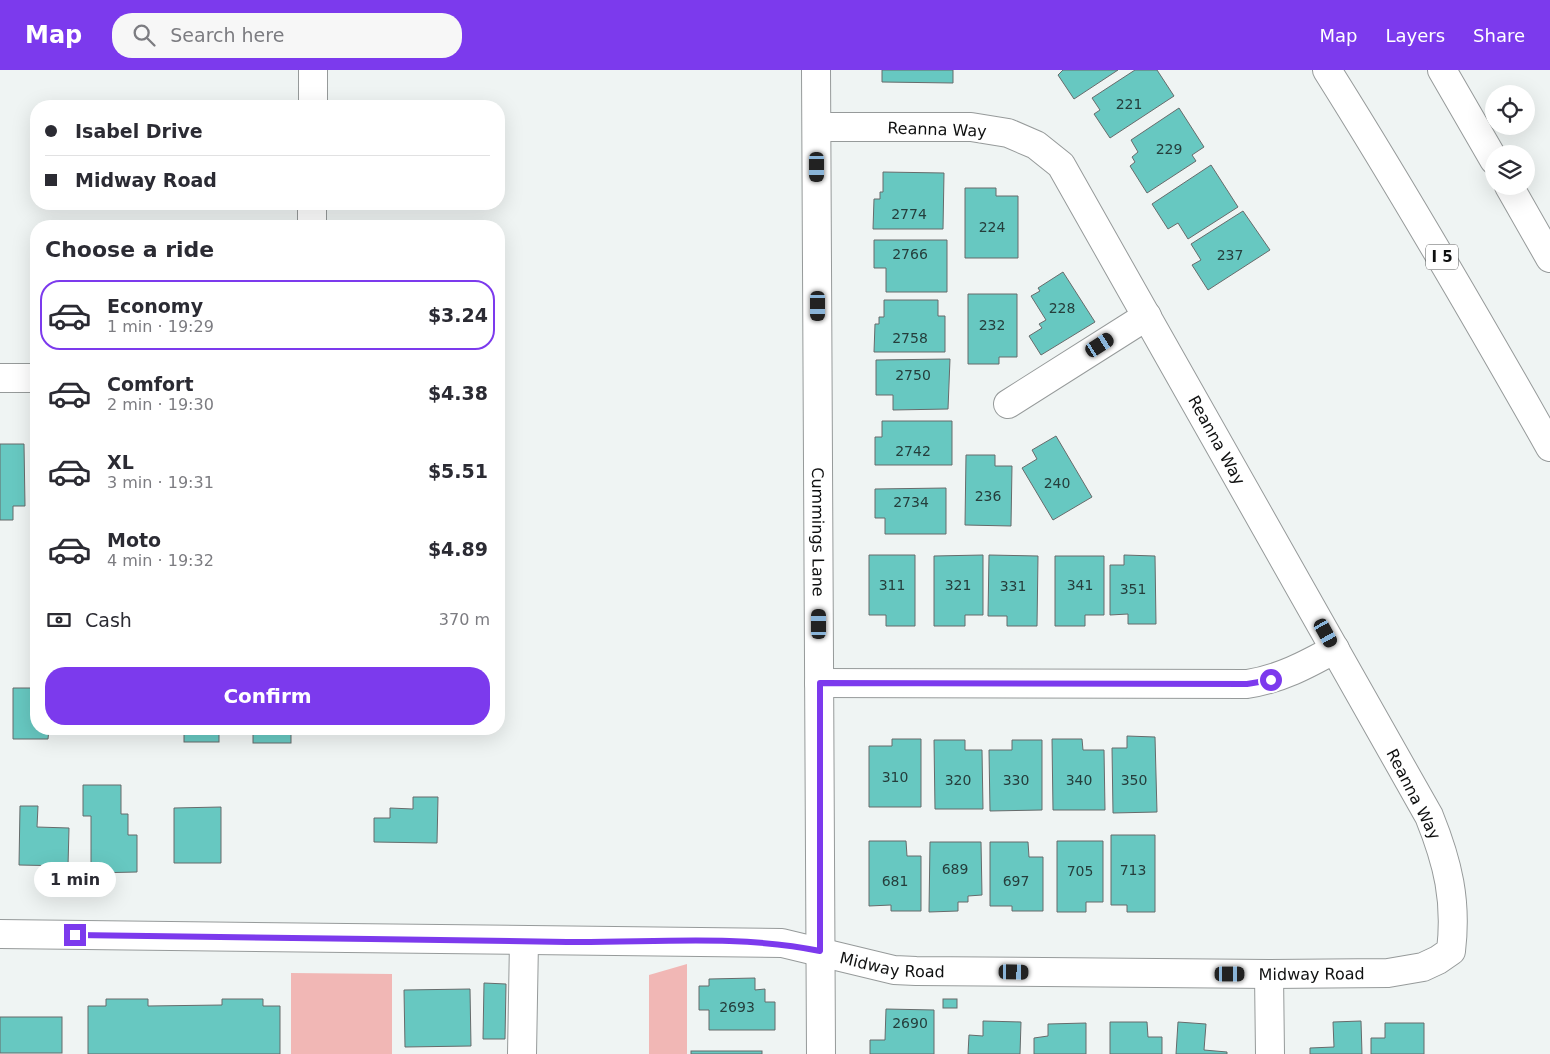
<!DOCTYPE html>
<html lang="en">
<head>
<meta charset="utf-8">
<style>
	:root { --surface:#fff; --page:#f7f7f7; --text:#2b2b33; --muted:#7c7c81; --line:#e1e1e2; --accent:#7c3aed }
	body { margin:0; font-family:"DejaVu Sans",sans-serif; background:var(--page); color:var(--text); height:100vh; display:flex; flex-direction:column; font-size:19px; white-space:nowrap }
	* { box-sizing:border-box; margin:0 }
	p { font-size:16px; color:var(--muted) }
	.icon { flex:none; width:28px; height:28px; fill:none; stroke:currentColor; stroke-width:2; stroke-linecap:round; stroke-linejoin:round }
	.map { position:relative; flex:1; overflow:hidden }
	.details { position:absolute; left:30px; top:150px; width:475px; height:515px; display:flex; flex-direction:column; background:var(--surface); border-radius:20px; box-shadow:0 5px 20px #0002 }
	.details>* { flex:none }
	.guide { position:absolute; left:30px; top:30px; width:475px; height:110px; border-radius:20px; box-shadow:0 5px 20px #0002; display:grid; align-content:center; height:110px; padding:0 15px; background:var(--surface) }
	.tools { position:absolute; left:1485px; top:15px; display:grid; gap:10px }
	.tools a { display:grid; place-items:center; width:50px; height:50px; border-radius:50%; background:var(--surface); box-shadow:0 5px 20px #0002; font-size:25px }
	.end { position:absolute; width:22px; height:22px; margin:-11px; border:6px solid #7c3aed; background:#fff; box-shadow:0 0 0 2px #fff }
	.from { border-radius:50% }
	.bubble { position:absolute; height:35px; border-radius:18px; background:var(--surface); box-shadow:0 5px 20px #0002; font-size:16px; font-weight:800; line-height:35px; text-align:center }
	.car { position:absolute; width:15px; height:30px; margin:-15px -8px; border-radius:6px; box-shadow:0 0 4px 1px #0007; background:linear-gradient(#222 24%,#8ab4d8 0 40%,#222 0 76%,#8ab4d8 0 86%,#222 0) }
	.guide b { display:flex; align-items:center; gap:18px; height:48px; font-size:19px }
	.guide b+b { border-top:1px solid var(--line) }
	.guide i { width:12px; height:12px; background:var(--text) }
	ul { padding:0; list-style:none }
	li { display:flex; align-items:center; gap:15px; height:70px; margin:0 10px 8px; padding:0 5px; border:2px solid transparent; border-radius:20px }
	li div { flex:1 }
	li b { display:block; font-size:19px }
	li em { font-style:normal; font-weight:800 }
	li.on { border-color:var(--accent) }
	li>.icon { width:45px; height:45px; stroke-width:1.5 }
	h2 { padding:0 15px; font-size:22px; line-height:60px }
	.pay { display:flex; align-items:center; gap:12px; height:55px; padding:0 15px; font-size:19px }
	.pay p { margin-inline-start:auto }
	.cta { display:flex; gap:10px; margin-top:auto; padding:10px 15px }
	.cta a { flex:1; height:58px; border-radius:20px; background:var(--accent); color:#fff; font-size:20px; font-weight:800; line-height:58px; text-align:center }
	header { display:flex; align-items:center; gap:30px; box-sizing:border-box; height:70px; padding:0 25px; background:var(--accent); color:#fff }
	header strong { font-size:24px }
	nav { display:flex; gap:28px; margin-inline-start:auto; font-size:18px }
	.search { width:350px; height:45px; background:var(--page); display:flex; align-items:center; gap:12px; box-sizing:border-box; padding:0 18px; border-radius:20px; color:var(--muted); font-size:19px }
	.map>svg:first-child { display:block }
	.green { fill:#f1b7b5 }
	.building { fill:#67c8c1; stroke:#676b6b }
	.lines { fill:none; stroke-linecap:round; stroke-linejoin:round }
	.minor-casing { stroke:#969a9a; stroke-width:30 }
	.highway-casing { stroke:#969a9a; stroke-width:30 }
	.minor { stroke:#fff; stroke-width:28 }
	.highway { stroke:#fff; stroke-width:28 }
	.route { stroke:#7c3aed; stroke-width:6 }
	.labels { text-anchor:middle; stroke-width:4.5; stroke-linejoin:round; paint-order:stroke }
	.number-label { font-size:14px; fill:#253e3c }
	.shield { fill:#fff; stroke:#575858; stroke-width:1 }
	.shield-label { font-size:15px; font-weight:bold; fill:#0f1010 }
	.street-label { font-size:16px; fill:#0f1010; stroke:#fff }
</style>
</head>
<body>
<header>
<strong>Map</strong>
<div class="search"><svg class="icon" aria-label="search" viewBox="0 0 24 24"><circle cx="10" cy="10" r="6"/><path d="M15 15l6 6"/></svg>Search here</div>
<nav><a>Map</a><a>Layers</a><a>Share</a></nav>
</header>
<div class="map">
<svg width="1550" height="984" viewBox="0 0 1550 984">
	<rect width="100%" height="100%" fill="#eff4f3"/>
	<g class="green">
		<path d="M 687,894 L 687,984 L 649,984 L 649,905 Z"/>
		<path d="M 291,903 L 392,904 L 392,984 L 291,984 Z"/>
	</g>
	<g class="building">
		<path d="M 882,0 L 953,0 L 953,13 L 882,12 Z"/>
		<path d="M 1063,0 L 1118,0 L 1074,29 L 1058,5 Z"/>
		<path d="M 1135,0 L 1157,0 L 1174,26 L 1110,68 L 1094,44 L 1100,40 L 1092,28 Z"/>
		<path d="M 1179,38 L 1204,77 L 1192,85 L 1196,91 L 1147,123 L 1130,96 L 1135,92 L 1132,87 L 1138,82 L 1131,70 Z"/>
		<path d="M 1211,95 L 1238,137 L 1188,169 L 1178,153 L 1168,159 L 1152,134 Z"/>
		<path d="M 883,102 L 944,103 L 943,159 L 873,159 L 874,129 L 880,129 L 880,122 L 883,122 Z"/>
		<path d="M 965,118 L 996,118 L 996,126 L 1018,126 L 1018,188 L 965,188 Z"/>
		<path d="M 1243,141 L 1270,180 L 1208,220 L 1192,195 L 1201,190 L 1191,174 Z"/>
		<path d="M 874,170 L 947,170 L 947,222 L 886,222 L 886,198 L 874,198 Z"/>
		<path d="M 1063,202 L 1095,252 L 1041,285 L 1029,266 L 1042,258 L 1039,254 L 1046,250 L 1031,226 L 1040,221 L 1038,218 Z"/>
		<path d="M 968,224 L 1017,224 L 1017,287 L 999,287 L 999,294 L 968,294 Z"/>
		<path d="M 884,230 L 938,230 L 938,246 L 945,246 L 945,282 L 874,282 L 875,254 L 879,254 L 879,247 L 884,247 Z"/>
		<path d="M 950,289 L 948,339 L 893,340 L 893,325 L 876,325 L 876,290 Z"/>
		<path d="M 882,351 L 952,351 L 952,395 L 875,395 L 875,367 L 882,367 Z"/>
		<path d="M 1056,366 L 1092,427 L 1053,450 L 1022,398 L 1037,389 L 1032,380 Z"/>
		<path d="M 0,374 L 24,374 L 25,436 L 13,436 L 13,450 L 0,450 Z"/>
		<path d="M 966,385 L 995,385 L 995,396 L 1012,396 L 1011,456 L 965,455 Z"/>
		<path d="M 946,418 L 946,464 L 885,464 L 885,448 L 875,448 L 875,419 Z"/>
		<path d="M 869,485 L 915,485 L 915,556 L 886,556 L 886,545 L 869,545 Z"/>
		<path d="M 983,485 L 983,545 L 965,545 L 965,556 L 934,556 L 934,486 Z"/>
		<path d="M 989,485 L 1038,486 L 1037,556 L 1007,556 L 1007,546 L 988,546 Z"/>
		<path d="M 1124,485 L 1155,486 L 1156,554 L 1128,554 L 1128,544 L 1110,545 L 1110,495 L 1124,495 Z"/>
		<path d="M 1055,486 L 1104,486 L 1104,545 L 1085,545 L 1085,556 L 1055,556 Z"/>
		<path d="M 13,618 L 36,618 L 36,659 L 49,659 L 48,669 L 13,669 Z"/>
		<rect x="184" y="659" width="35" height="13"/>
		<rect x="253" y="659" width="38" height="14"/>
		<path d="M 1127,666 L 1155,667 L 1157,742 L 1113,743 L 1112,678 L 1127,678 Z"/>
		<path d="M 892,669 L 921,669 L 921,737 L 869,737 L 869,676 L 892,676 Z"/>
		<path d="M 1052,669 L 1082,669 L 1083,680 L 1104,680 L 1105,740 L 1053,740 Z"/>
		<path d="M 934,670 L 965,670 L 965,680 L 982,680 L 983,739 L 935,739 Z"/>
		<path d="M 1012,670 L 1042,670 L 1042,740 L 990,741 L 989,680 L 1012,680 Z"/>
		<path d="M 83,715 L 121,715 L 121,744 L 128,744 L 128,765 L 137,765 L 137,802 L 91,803 L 91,746 L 83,746 Z"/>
		<path d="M 413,727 L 438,727 L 437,773 L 374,772 L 374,748 L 390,748 L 390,738 L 413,739 Z"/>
		<path d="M 20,736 L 38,736 L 37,757 L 69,758 L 68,796 L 19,795 Z"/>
		<path d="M 221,737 L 221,793 L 174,793 L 174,738 Z"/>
		<path d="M 1111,765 L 1155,765 L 1155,842 L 1127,842 L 1127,835 L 1111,835 Z"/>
		<path d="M 869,771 L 906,771 L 907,786 L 921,786 L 921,841 L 891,841 L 891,835 L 869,836 Z"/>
		<path d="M 1057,771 L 1103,771 L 1103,832 L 1086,832 L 1086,842 L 1057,842 Z"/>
		<path d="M 930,772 L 981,772 L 982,825 L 968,826 L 968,832 L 958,832 L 958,841 L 929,842 Z"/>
		<path d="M 990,772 L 1028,772 L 1029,787 L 1043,787 L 1043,841 L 1012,841 L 1012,836 L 990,836 Z"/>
		<path d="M 755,908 L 755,920 L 765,919 L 765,932 L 775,932 L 775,960 L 709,960 L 709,940 L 699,940 L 699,916 L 709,916 L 709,909 Z"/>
		<path d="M 484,913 L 506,914 L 505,969 L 483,969 Z"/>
		<path d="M 470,919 L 471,976 L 405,977 L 404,920 Z"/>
		<path d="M 106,929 L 148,929 L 148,936 L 222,935 L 222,929 L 263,929 L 263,936 L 280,936 L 280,984 L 88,984 L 88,936 L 106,936 Z"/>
		<rect x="943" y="929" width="14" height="9"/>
		<path d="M 886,939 L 934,940 L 934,984 L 870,984 L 870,970 L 885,970 Z"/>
		<rect x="0" y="947" width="62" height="36"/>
		<path d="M 983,951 L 1021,952 L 1020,984 L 968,984 L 969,965 L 983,966 Z"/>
		<path d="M 1361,951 L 1362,984 L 1310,984 L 1310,978 L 1334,977 L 1333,952 Z"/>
		<path d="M 1110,952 L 1147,952 L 1148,967 L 1162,967 L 1162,984 L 1110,984 Z"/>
		<path d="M 1178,952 L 1206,954 L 1204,980 L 1227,982 L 1227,984 L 1176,984 Z"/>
		<path d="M 1086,953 L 1086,984 L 1034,984 L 1034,968 L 1048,966 L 1048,954 Z"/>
		<path d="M 1385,953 L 1424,953 L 1424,984 L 1371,984 L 1371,968 L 1385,968 Z"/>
		<rect x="691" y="981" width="71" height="3"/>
	</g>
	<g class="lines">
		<defs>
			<g id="minor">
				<path id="s1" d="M 816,0 L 821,984"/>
				<path d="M 313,36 L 313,0"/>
				<path d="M 312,156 L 312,134"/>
				<path d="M 0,308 L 36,308"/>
				<path d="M 1008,334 L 1147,246"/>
				<path d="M 819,613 L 1247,614 C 1280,609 1306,595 1335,579"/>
				<path id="s2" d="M 0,864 L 782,873 L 894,900 L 916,901 L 1269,904 L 1388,903 L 1423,897 L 1438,890 L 1451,881 C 1457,831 1448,793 1429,746 L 1061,95 L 1036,75 L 1008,63 L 971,57 L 817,57"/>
				<path d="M 1269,904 L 1270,984"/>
				<path d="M 522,984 L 524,871"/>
			</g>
			<g id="highway">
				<path d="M 1327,0 C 1405,124 1478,250 1550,377"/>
				<path d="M 1442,0 L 1494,90"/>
				<path d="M 1509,116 L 1550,188"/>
			</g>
		</defs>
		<use href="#minor" class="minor-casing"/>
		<use href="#highway" class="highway-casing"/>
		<use href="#minor" class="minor"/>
		<use href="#highway" class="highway"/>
	</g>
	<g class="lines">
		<path class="route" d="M 75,865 C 239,866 403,870 567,872 C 651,873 738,864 820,881 L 820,613 L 1247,614 L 1271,610"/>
	</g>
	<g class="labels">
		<g class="number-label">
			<text x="1129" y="39">221</text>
			<text x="1169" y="84">229</text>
			<text x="909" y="149">2774</text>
			<text x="992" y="162">224</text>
			<text x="910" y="189">2766</text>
			<text x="1230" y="190">237</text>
			<text x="1062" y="243">228</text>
			<text x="992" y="260">232</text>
			<text x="910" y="273">2758</text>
			<text x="913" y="310">2750</text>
			<text x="913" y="386">2742</text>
			<text x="1057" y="418">240</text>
			<text x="988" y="431">236</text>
			<text x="911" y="437">2734</text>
			<text x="892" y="520">311</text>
			<text x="958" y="520">321</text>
			<text x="1080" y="520">341</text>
			<text x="1013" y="521">331</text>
			<text x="1133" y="524">351</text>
			<text x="895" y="712">310</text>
			<text x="958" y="715">320</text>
			<text x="1016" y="715">330</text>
			<text x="1079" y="715">340</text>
			<text x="1134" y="715">350</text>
			<text x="955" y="804">689</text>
			<text x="1133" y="805">713</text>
			<text x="1080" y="806">705</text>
			<text x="895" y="816">681</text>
			<text x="1016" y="816">697</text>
			<text x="737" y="942">2693</text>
			<text x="910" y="958">2690</text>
		</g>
		<rect class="shield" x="1426" y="174.5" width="32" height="25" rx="4"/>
		<g class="shield-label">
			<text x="1442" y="192">I 5</text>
		</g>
		<g class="street-label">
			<text transform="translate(937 59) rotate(2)" y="6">Reanna Way</text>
			<text transform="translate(1217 370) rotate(61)" y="6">Reanna Way</text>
			<text dy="6" stroke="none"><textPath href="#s1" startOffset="462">Cummings Lane</textPath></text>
			<text transform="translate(1414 724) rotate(63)" y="6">Reanna Way</text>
			<text dy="6" stroke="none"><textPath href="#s2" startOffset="895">Midway Road</textPath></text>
			<text dy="6" stroke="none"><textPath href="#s2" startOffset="1315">Midway Road</textPath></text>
		</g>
	</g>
</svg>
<div class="tools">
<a><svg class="icon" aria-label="locate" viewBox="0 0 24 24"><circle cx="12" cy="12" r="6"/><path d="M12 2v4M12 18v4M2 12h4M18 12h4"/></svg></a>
<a><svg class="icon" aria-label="layers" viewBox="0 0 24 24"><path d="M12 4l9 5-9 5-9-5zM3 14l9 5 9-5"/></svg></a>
</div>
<i class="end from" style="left:1271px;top:610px"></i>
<i class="end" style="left:75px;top:865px"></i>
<div class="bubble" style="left:34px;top:792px;width:82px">1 min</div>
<i class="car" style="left:817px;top:97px;rotate:180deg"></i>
<i class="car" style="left:818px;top:236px;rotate:180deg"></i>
<i class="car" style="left:1100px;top:275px;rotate:57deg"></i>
<i class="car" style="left:819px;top:554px;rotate:0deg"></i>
<i class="car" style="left:1326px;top:563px;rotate:151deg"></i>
<i class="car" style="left:1014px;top:902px;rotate:91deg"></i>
<i class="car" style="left:1230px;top:904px;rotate:90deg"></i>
<div class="guide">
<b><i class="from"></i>Isabel Drive</b>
<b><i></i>Midway Road</b>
</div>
<section class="details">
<h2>Choose a ride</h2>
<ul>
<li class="on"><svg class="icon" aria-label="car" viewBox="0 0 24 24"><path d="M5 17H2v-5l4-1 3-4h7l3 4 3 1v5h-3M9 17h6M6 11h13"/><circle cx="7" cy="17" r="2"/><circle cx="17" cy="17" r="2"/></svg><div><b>Economy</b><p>1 min · 19:29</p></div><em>$3.24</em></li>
<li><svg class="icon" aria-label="car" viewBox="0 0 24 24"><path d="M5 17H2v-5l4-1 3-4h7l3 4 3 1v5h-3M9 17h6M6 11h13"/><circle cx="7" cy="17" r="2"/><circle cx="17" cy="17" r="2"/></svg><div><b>Comfort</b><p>2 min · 19:30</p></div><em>$4.38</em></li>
<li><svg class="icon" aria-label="car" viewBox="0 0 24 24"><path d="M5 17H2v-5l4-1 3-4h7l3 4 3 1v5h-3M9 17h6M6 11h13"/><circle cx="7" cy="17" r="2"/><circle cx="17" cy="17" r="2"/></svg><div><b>XL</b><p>3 min · 19:31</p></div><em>$5.51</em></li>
<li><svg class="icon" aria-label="car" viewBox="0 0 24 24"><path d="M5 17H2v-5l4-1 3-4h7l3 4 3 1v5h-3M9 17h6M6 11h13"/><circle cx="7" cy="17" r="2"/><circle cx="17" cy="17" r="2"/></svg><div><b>Moto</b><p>4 min · 19:32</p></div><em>$4.89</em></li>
</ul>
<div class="pay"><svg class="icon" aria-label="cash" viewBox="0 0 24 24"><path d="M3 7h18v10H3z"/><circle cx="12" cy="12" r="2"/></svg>Cash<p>370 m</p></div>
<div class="cta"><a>Confirm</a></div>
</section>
</div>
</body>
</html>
